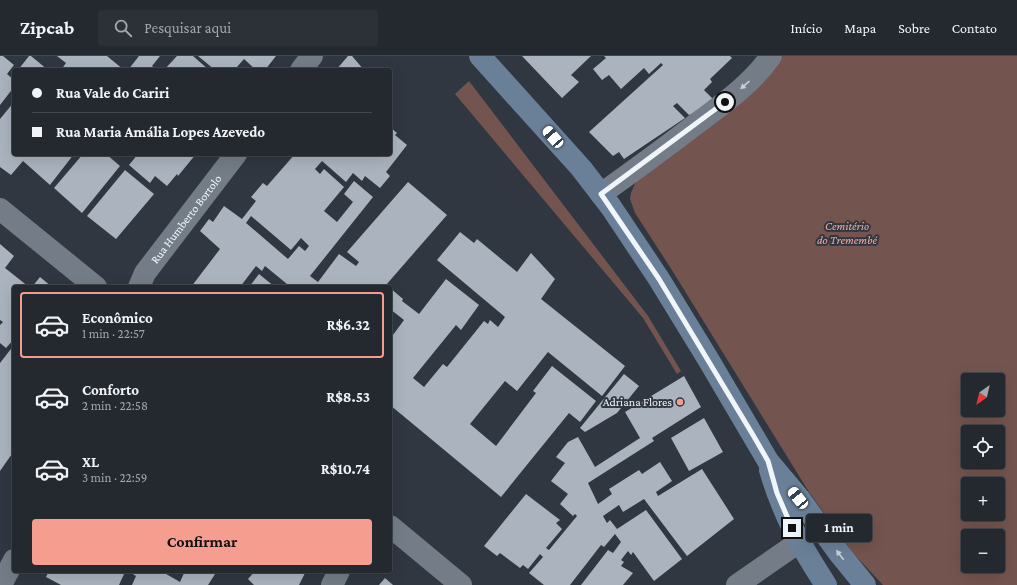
<!DOCTYPE html>
<html lang="pt">
<head>
<meta charset="utf-8">
<style>
	:root { --surface:#242930; --page:#2c3138; --text:#f1f3f6; --muted:#a3a6ab; --line:#41454c; --accent:#f59d8f }
	body { margin:0; font-family:"Crimson Pro",serif; background:var(--page); color:var(--text); height:100vh; display:flex; flex-direction:column; font-size:15px; white-space:nowrap }
	* { box-sizing:border-box; margin:0 }
	p { font-size:13px; color:var(--muted) }
	.icon { flex:none; width:22px; height:22px; fill:none; stroke:currentColor; stroke-width:2; stroke-linecap:round; stroke-linejoin:round }
	.map { position:relative; flex:1; overflow:hidden }
	.side { position:absolute; left:12px; top:229px; width:380px; height:288px; display:flex; flex-direction:column; background:var(--surface); border-radius:4px; box-shadow:0 4px 16px #0002,0 0 0 1px var(--line) }
	.side>* { flex:none }
	.hud { position:absolute; left:12px; top:12px; width:380px; height:88px; border-radius:4px; box-shadow:0 4px 16px #0002,0 0 0 1px var(--line); display:grid; align-content:center; height:88px; padding:0 20px; background:var(--surface) }
	.needle { width:26px; rotate:214deg }
	.fabs { position:absolute; left:961px; top:317px; display:grid; gap:8px }
	.fabs a { display:grid; place-items:center; width:44px; height:44px; border-radius:4px; background:var(--surface); box-shadow:0 4px 16px #0002,0 0 0 1px var(--line); font-size:20px }
	.end { position:absolute; width:18px; height:18px; margin:-9px; border:5px solid #f0f5fa; background:#111; box-shadow:0 0 0 2px #111 }
	.from { border-radius:50% }
	.bubble { position:absolute; height:28px; border-radius:4px; background:var(--surface); box-shadow:0 4px 16px #0002,0 0 0 1px var(--line); font-size:13px; font-weight:700; line-height:28px; text-align:center }
	.car { position:absolute; width:12px; height:24px; margin:-12px -6px; border-radius:5px; box-shadow:0 0 3px 1px #0007; background:linear-gradient(#fff 24%,#345 0 40%,#fff 0 76%,#345 0 86%,#fff 0) }
	.hud b { display:flex; align-items:center; gap:14px; height:38px; font-size:15px }
	.hud b+b { border-top:1px solid var(--line) }
	.hud i { width:10px; height:10px; background:var(--text) }
	ul { padding:7px 0 0; list-style:none }
	li { display:flex; align-items:center; gap:12px; height:66px; margin:0 8px 6px; padding:0 12px; border:2px solid transparent; border-radius:4px }
	li div { flex:1 }
	li b { display:block; font-size:15px }
	li em { font-style:normal; font-weight:700 }
	li.on { border-color:var(--accent) }
	li>.icon { width:36px; height:36px; stroke-width:1.5 }
	.action { display:flex; gap:8px; margin-top:auto; padding:8px 20px }
	.action a { flex:1; height:46px; border-radius:4px; background:var(--accent); color:#111; font-size:16px; font-weight:700; line-height:46px; text-align:center }
	header { display:flex; align-items:center; gap:24px; box-sizing:border-box; height:56px; padding:0 20px; background:var(--surface); border-bottom:1px solid var(--line) }
	header strong { font-size:19px }
	nav { display:flex; gap:22px; margin-inline-start:auto; font-size:14px }
	.search { width:280px; height:36px; background:var(--page); display:flex; align-items:center; gap:10px; box-sizing:border-box; padding:0 14px; border-radius:4px; color:var(--muted); font-size:15px }
	.map>svg:first-child { display:block }
	.green { fill:#74544e; fill-rule:evenodd }
	.building { fill:#aab3be; fill-rule:evenodd }
	.lines { fill:none; stroke-linecap:round; stroke-linejoin:round }
	.minor { stroke:#747d87; stroke-width:22 }
	.secondary { stroke:#6a8098; stroke-width:22 }
	.oneway { fill:#cbd1d8 }
	.oneway2 { fill:#c8d2dd }
	.route { stroke:#f0f5fa; stroke-width:5 }
	.poi-dot { fill:#f59d8f; stroke:#303740; stroke-width:1.5 }
	.labels { text-anchor:middle; stroke-width:4; stroke-linejoin:round; paint-order:stroke }
	.street-label { font-size:12px; fill:#f0f5fa; stroke:#303740 }
	.park-label { font-size:12px; font-style:italic; fill:#f8aa9d; stroke:#303740 }
	.poi-label { font-size:12px; fill:#f0f5fa; stroke:#303740; text-anchor:end }
</style>
</head>
<body>
<header>
<strong>Zipcab</strong>
<div class="search"><svg class="icon" aria-label="search" viewBox="0 0 24 24"><circle cx="10" cy="10" r="6"/><path d="M15 15l6 6"/></svg>Pesquisar aqui</div>
<nav><a>Início</a><a>Mapa</a><a>Sobre</a><a>Contato</a></nav>
</header>
<div class="map">
<svg width="1017" height="529" viewBox="0 0 1017 529">
	<rect width="100%" height="100%" fill="#303740"/>
	<g class="green">
		<path d="M 783,0 L 1017,0 L 1017,529 L 883,529 L 852,496 L 809,436 L 670,211 L 635,157 L 630,143 L 631,137 L 636,125 ZM 968,324 L 998,324 L 998,354 L 968,354 ZM 968,376 L 998,376 L 998,406 L 968,406 ZM 968,428 L 998,428 L 998,458 L 968,458 ZM 968,480 L 998,480 L 998,510 L 968,510 Z"/>
		<path d="M 469,25 L 648,260 L 681,315 L 677,318 L 643,262 L 455,38 Z"/>
	</g>
	<g class="building">
		<path d="M 0,0 L 3,0 L 14,9 L 7,18 L 14,24 L 14,31 L 0,49 Z"/>
		<path d="M 29,0 L 31,0 L 48,14 L 18,14 Z"/>
		<path d="M 57,0 L 107,0 L 124,14 L 61,14 L 66,7 Z"/>
		<path d="M 139,0 L 160,0 L 152,10 L 157,14 L 128,14 Z"/>
		<path d="M 177,0 L 193,0 L 209,14 L 164,14 Z"/>
		<path d="M 198,0 L 276,0 L 265,14 L 256,14 L 244,3 L 236,12 L 239,14 L 215,14 Z"/>
		<path d="M 348,0 L 352,0 L 364,14 L 336,14 Z"/>
		<path d="M 522,0 L 591,0 L 571,19 L 579,26 L 562,42 Z"/>
		<path d="M 604,0 L 730,0 L 732,2 L 710,23 L 712,26 L 704,34 L 713,43 L 700,55 L 689,59 L 677,47 L 673,50 L 685,62 L 624,103 L 619,96 L 613,100 L 589,76 L 663,9 L 661,7 L 649,18 L 644,12 L 621,33 L 609,19 L 602,24 L 593,13 L 606,2 Z"/>
		<path d="M 14,46 L 14,98 L 74,98 L 50,129 L 23,105 L 11,119 L 0,111 L 0,63 Z"/>
		<path d="M 390,71 L 397,77 L 395,79 L 407,89 L 386,116 L 390,120 L 380,132 L 365,120 L 362,125 L 353,117 L 346,126 L 322,105 L 315,113 L 320,118 L 324,113 L 344,131 L 324,155 L 337,166 L 353,146 L 344,138 L 354,125 L 373,141 L 310,220 L 318,226 L 339,198 L 356,210 L 359,206 L 347,196 L 408,126 L 447,159 L 386,229 L 389,231 L 284,231 L 287,228 L 265,210 L 262,215 L 256,210 L 240,231 L 191,231 L 220,193 L 200,175 L 209,163 L 213,166 L 224,150 L 242,163 L 256,145 L 251,141 L 263,127 L 267,130 L 295,98 L 390,98 ZM 251,160 L 291,194 L 301,182 L 309,190 L 305,195 L 299,190 L 288,203 L 246,167 Z"/>
		<path d="M 83,98 L 106,98 L 120,110 L 82,157 L 54,132 Z"/>
		<path d="M 138,98 L 196,98 L 178,120 L 177,118 L 167,130 L 155,120 L 150,127 L 129,109 Z"/>
		<path d="M 125,114 L 154,138 L 116,183 L 87,160 Z"/>
		<path d="M 460,176 L 474,187 L 477,183 L 517,216 L 531,197 L 555,223 L 541,243 L 625,310 L 602,340 L 548,296 L 517,335 L 505,325 L 470,368 L 496,390 L 536,337 L 533,335 L 552,310 L 596,345 L 580,366 L 569,357 L 501,441 L 390,349 L 390,283 L 404,264 L 390,253 L 390,232 L 403,243 L 402,245 L 419,258 L 446,223 L 479,249 L 461,274 L 456,269 L 413,322 L 424,331 L 443,308 L 447,311 L 484,265 L 488,268 L 490,264 L 498,271 L 505,261 L 437,204 Z"/>
		<path d="M 0,188 L 14,200 L 5,212 L 29,231 L 14,231 L 14,283 L 6,292 L 0,287 L 0,269 L 3,266 L 0,264 Z"/>
		<path d="M 259,218 L 275,231 L 249,231 Z"/>
		<path d="M 40,221 L 52,231 L 32,231 Z"/>
		<path d="M 14,289 L 14,306 L 12,309 L 14,311 L 14,395 L 0,415 L 0,307 Z"/>
		<path d="M 624,318 L 639,330 L 617,357 L 585,376 L 580,372 Z"/>
		<path d="M 684,320 L 701,351 L 652,382 L 654,385 L 588,427 L 598,448 L 612,438 L 609,433 L 639,414 L 642,418 L 660,406 L 672,425 L 656,436 L 658,440 L 702,413 L 734,463 L 687,500 L 644,443 L 623,456 L 619,449 L 603,460 L 607,467 L 610,464 L 617,473 L 646,454 L 682,503 L 654,525 L 633,496 L 631,499 L 628,495 L 621,504 L 624,506 L 621,510 L 633,517 L 623,529 L 581,529 L 608,494 L 613,497 L 621,486 L 615,478 L 604,491 L 601,489 L 570,529 L 544,529 L 529,517 L 543,501 L 540,498 L 528,513 L 523,509 L 520,512 L 500,497 L 497,500 L 484,490 L 526,438 L 560,464 L 556,467 L 562,473 L 546,492 L 549,494 L 577,460 L 575,458 L 573,460 L 560,448 L 568,438 L 551,425 L 565,407 L 556,401 L 568,386 L 578,381 L 595,411 L 640,382 L 625,356 Z"/>
		<path d="M 704,362 L 723,396 L 689,415 L 671,382 Z"/>
		<path d="M 49,515 L 118,515 L 124,518 L 119,529 L 61,529 L 46,521 Z"/>
		<path d="M 128,515 L 161,515 L 180,526 L 185,515 L 217,515 L 208,529 L 132,529 L 136,520 Z"/>
		<path d="M 255,515 L 260,515 L 264,518 L 266,515 L 306,515 L 299,529 L 254,529 L 248,523 Z"/>
		<path d="M 385,522 L 393,529 L 379,529 Z"/>
	</g>
	<g class="lines">
		<g class="minor">
			<path d="M 301,14 L 312,0"/>
			<path d="M 601,138 C 632,116 662,94 692,71 C 720,50 751,29 771,0"/>
			<path d="M 0,153 L 96,231"/>
			<path id="s1" d="M 139,231 L 145,217 L 236,98"/>
			<path d="M 390,470 L 461,529"/>
			<path d="M 1,529 L 14,504"/>
			<path d="M 332,529 L 339,515"/>
			<path d="M 737,529 L 799,486"/>
		</g>
		<g class="secondary">
			<path d="M 480,0 L 581,112 L 611,151 L 659,223 L 708,303 L 768,405 L 799,442 L 839,497 L 865,529"/>
			<path d="M 770,414 C 783,458 801,491 826,529"/>
		</g>
	</g>
	<defs><path id="oneway-solid" d="M-6-.8H1V-3.2L6.5 0L1 3.2V.8H-6Z"/></defs>
	<use class="oneway" href="#oneway-solid" transform="translate(745 29) rotate(138)"/>
	<use class="oneway2" href="#oneway-solid" transform="translate(840 499) rotate(-127)"/>
	<g class="lines">
		<path class="route" d="M 725,46 L 601,138 L 659,223 L 753,379 L 768,405 L 777,437 L 792,472"/>
	</g>
	<circle class="poi-dot" cx="680" cy="346" r="4"/>
	<g class="labels">
		<g class="street-label">
			<text dy="4" stroke="none"><textPath href="#s1" startOffset="83">Rua Humberto Bortolo</textPath></text>
		</g>
		<g class="park-label">
			<text x="847" y="174">Cemitério<tspan x="847" dy="14">do Tremembé</tspan></text>
		</g>
		<g class="poi-label">
			<text x="672" y="350">Adriana Flores</text>
		</g>
	</g>
</svg>
<div class="fabs">
<a><svg class="needle" viewBox="-14 -14 28 28"><path d="M0-13l5 13h-10z" fill="#e53935"/><path d="M0 13l5-13h-10z" fill="#a3a6ab"/></svg></a>
<a><svg class="icon" aria-label="locate" viewBox="0 0 24 24"><circle cx="12" cy="12" r="6"/><path d="M12 2v4M12 18v4M2 12h4M18 12h4"/></svg></a>
<a>+</a>
<a>−</a>
</div>
<i class="end from" style="left:725px;top:46px"></i>
<i class="end" style="left:792px;top:472px"></i>
<div class="bubble" style="left:806px;top:458px;width:66px">1 min</div>
<i class="car" style="left:553px;top:81px;rotate:319deg"></i>
<i class="car" style="left:798px;top:442px;rotate:321deg"></i>
<div class="hud">
<b><i class="from"></i>Rua Vale do Cariri</b>
<b><i></i>Rua Maria Amália Lopes Azevedo</b>
</div>
<section class="side">
<ul>
<li class="on"><svg class="icon" aria-label="car" viewBox="0 0 24 24"><path d="M5 17H2v-5l4-1 3-4h7l3 4 3 1v5h-3M9 17h6M6 11h13"/><circle cx="7" cy="17" r="2"/><circle cx="17" cy="17" r="2"/></svg><div><b>Econômico</b><p>1 min · 22:57</p></div><em>R$6.32</em></li>
<li><svg class="icon" aria-label="car" viewBox="0 0 24 24"><path d="M5 17H2v-5l4-1 3-4h7l3 4 3 1v5h-3M9 17h6M6 11h13"/><circle cx="7" cy="17" r="2"/><circle cx="17" cy="17" r="2"/></svg><div><b>Conforto</b><p>2 min · 22:58</p></div><em>R$8.53</em></li>
<li><svg class="icon" aria-label="car" viewBox="0 0 24 24"><path d="M5 17H2v-5l4-1 3-4h7l3 4 3 1v5h-3M9 17h6M6 11h13"/><circle cx="7" cy="17" r="2"/><circle cx="17" cy="17" r="2"/></svg><div><b>XL</b><p>3 min · 22:59</p></div><em>R$10.74</em></li>
</ul>
<div class="action"><a>Confirmar</a></div>
</section>
</div>
</body>
</html>
